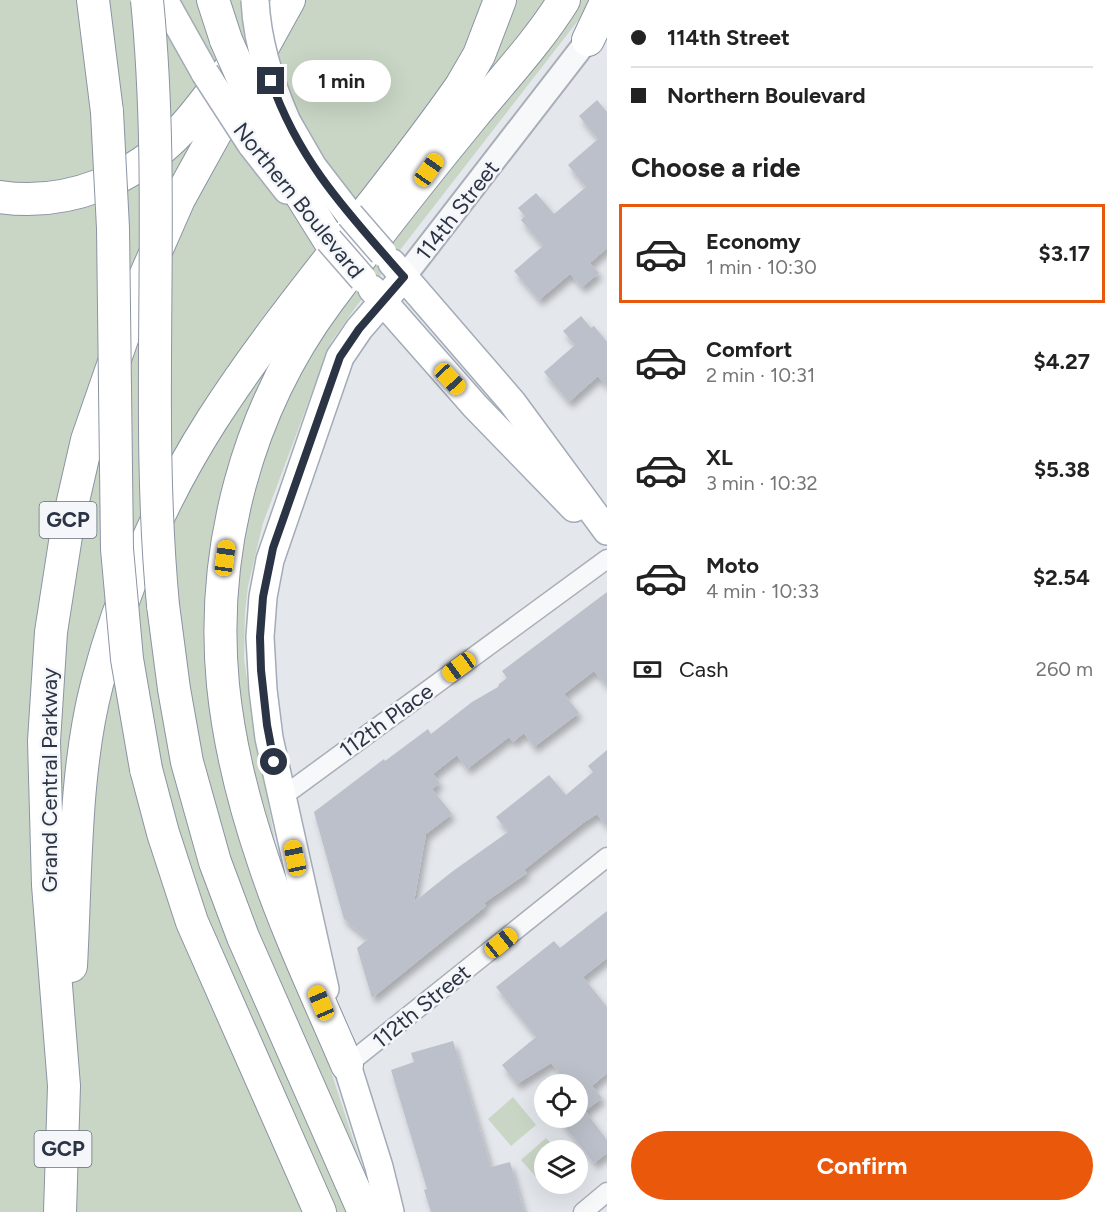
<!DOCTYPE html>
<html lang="en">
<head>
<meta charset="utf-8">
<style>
	:root { --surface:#fff; --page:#f6f6f6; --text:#222; --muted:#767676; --line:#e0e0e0; --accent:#ea580c }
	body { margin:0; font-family:Figtree,sans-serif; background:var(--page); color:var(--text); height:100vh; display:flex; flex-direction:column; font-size:22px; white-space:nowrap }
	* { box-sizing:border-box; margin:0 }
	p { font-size:20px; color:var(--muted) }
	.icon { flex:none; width:33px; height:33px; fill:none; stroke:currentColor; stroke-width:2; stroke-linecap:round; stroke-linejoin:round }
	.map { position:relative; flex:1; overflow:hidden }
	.details { display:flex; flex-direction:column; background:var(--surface); width:510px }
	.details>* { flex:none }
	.guide { display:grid; align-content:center; height:132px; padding:0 24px; background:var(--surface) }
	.controls { position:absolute; left:534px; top:1074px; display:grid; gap:12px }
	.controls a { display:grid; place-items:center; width:54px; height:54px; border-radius:50%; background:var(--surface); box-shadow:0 6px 24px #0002; font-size:30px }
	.end { position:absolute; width:27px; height:27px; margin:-14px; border:8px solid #2b3445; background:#fff; box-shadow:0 0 0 3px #fff }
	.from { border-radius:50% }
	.bubble { position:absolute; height:42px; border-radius:21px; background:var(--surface); box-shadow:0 6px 24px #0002; font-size:20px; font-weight:700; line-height:42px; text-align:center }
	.car { position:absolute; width:18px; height:36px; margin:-18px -9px; border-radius:8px; box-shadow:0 0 4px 2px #0007; background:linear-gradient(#f5c518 24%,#345 0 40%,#f5c518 0 76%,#345 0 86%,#f5c518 0) }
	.guide b { display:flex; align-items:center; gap:21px; height:57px; font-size:22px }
	.guide b+b { border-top:2px solid var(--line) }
	.guide i { width:15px; height:15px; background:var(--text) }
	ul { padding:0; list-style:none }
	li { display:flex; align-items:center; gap:18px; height:99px; margin:0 12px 9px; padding:0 12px; border:3px solid transparent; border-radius:0px }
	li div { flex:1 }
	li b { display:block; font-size:22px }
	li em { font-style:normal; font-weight:700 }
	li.current { border-color:var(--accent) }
	li>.icon { width:54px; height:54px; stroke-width:1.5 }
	h2 { padding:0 24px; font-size:27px; line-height:72px }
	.pay { display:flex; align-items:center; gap:15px; height:66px; padding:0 24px; font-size:22px }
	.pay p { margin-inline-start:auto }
	.primary-button { display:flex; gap:12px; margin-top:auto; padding:12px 24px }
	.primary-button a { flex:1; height:69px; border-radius:36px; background:var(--accent); color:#fff; font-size:24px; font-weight:700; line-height:69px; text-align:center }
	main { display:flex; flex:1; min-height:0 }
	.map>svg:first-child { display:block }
	.green { fill:#c9d6c5 }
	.building { fill:#bbc0ca; filter:url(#shadow) }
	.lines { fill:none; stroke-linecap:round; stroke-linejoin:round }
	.minor-casing { stroke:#a9aeb7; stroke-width:21 }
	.tertiary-casing { stroke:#a9aeb7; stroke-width:26 }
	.primary-casing { stroke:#a3abb8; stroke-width:30 }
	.motorway-casing { stroke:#8b94a3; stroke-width:34 }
	.minor { stroke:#f7f8fa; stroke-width:18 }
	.tertiary { stroke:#f7f8fa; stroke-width:22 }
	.primary { stroke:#fff; stroke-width:27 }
	.motorway { stroke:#fff; stroke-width:32 }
	.primary-bridge-casing { stroke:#a3abb8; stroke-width:30; stroke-linecap:butt }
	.motorway-bridge-casing { stroke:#8b94a3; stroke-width:34; stroke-linecap:butt }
	.primary-bridge { stroke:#fff; stroke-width:27 }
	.motorway-bridge { stroke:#fff; stroke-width:32 }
	.route { stroke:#2b3445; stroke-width:8 }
	.labels { text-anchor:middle; stroke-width:5; stroke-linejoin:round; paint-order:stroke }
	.shield { fill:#f4f6f9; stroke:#676e7b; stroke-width:1.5 }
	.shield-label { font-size:21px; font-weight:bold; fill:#2b3445 }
	.street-label { font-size:22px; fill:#2b3445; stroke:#f4f6f9 }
</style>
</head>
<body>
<main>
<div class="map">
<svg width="607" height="1212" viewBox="0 0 607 1212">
	<defs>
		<filter id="shadow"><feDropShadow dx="3.5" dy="6" stdDeviation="3" flood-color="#0004"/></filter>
	</defs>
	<rect width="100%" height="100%" fill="#e4e7ec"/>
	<g class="green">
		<path d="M 0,0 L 594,0 L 355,308 L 331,342 L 323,363 L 263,523 L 248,586 L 245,612 L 244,659 L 251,707 L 298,971 L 377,1212 L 0,1212 Z"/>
		<path d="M 513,1097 L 536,1125 L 511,1146 L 488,1119 Z"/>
		<path d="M 546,1138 L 557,1150 L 544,1150 L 544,1184 L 549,1184 L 545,1187 L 521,1160 Z"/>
	</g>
	<g class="building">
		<path d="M 597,100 L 607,112 L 607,248 L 590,263 L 599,273 L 582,287 L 570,274 L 539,300 L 514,271 L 543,246 L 521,220 L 525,216 L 518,208 L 536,193 L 554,214 L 586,187 L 568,165 L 598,139 L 579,116 Z"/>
		<path d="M 581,316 L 591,328 L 594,326 L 607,342 L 607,387 L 598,376 L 569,402 L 544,372 L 575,345 L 563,331 Z"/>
		<path d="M 607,592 L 607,686 L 594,671 L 564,694 L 579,713 L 534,747 L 524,733 L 513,742 L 509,737 L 467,769 L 457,755 L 433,774 L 440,783 L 432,789 L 452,814 L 426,834 L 414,902 L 453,871 L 508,832 L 496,817 L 549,775 L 566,795 L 593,772 L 588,766 L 607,750 L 607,827 L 597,814 L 583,823 L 524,870 L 527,873 L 484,903 L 486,906 L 372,998 L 357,948 L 368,939 L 344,919 L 314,812 L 384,759 L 385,761 L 428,729 L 431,734 L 472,702 L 498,687 L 499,684 L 507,678 L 502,671 Z"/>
		<path d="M 607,911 L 607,958 L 583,977 L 607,1007 L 607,1073 L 592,1086 L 602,1098 L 585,1111 L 607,1140 L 607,1153 L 594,1163 L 558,1118 L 578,1118 L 578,1084 L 568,1084 L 551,1063 L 517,1084 L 502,1065 L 536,1037 L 496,987 L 554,941 L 560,948 Z"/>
		<path d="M 453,1041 L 491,1167 L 510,1162 L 524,1212 L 431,1212 L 424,1190 L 427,1189 L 391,1070 L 414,1062 L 411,1053 Z"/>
	</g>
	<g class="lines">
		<defs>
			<g id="minor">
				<path d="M 282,797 L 607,559"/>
				<path d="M 347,1065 L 607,857"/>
				<path d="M 583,1212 L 607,1192"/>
			</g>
			<path id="tertiary" d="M 404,277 L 596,29"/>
			<g id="primary">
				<path d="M 164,0 L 205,73"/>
				<path d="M 287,122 L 313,167 L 350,215"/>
				<path d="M 251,144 L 287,190"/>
				<path d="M 392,263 L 512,402 L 607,531"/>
				<path d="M 372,289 L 475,406 L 574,508"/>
				<path d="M 325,989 L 269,738 L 263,690 L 260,637 L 263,597 L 270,560 L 340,357 L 359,329 L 404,277"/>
				<path d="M 341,1046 L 379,1167 L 390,1212"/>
			</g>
			<g id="motorway">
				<path d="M 93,0 L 107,112"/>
				<path d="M 213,0 L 226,40"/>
				<path d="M 588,40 L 607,0"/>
				<path d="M 267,133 L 294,184 L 329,240"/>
				<path d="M 0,197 C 68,207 135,179 182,129 C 200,110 216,86 233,65"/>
				<path d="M 163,605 L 174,689 L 187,762 L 215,862 L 243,937 L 364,1212"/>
				<path d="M 146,769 L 163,833 L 192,922 L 320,1212"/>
				<path d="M 71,966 C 76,875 74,772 97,684 C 121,592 161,500 212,420 C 287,303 382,200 461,86 L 479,55 L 500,0"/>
				<path d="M 347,1065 C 318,997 286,930 263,860 C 244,804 229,744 223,685 C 210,550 247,410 328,301 C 374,239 422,178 472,117 C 503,79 538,42 564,0"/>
				<path d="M 60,1212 L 64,1086 L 48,885 L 44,741 L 51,632 L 68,523 L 87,440 L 139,290 L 179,199 L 289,0"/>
			</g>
		</defs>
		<use href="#minor" class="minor-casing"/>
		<use href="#tertiary" class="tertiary-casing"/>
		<use href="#primary" class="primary-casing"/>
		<use href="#motorway" class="motorway-casing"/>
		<use href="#minor" class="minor"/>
		<use href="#tertiary" class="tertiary"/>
		<use href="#primary" class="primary"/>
		<use href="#motorway" class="motorway"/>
		<defs>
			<g id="primary-bridge">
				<path d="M 255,0 C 257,43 270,83 287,122"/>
				<path d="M 205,73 L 251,144"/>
				<path d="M 350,215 L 383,253"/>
				<path d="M 329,240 L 363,279"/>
			</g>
			<g id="motorway-bridge">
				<path d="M 147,0 C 167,201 144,404 163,605"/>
				<path d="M 226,40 L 267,133"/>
				<path d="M 107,112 L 113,228 L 117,549 L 127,659 L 146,769"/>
			</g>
		</defs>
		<use href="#primary-bridge" class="primary-bridge-casing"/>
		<use href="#motorway-bridge" class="motorway-bridge-casing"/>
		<use href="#primary-bridge" class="primary-bridge"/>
		<use href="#motorway-bridge" class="motorway-bridge"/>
	</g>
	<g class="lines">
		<path class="route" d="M 271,81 C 299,162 349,214 404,277 L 359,329 L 340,357 L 273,548 L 263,597 L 260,637 L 261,670 L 267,725 L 274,762"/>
	</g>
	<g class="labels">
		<g class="shield">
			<rect x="39.5" y="502" width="57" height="36" rx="4.5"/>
			<rect x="34.5" y="1131" width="57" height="36" rx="4.5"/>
		</g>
		<g class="shield-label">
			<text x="68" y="527">GCP</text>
			<text x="63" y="1156">GCP</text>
		</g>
		<g class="street-label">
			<text transform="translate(299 200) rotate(51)" y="8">Northern Boulevard</text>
			<text transform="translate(457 210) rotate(-52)" y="8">114th Street</text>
			<text transform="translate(386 720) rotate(-36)" y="8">112th Place</text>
			<text transform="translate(49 780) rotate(-90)" y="8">Grand Central Parkway</text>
			<text transform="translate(421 1006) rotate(-39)" y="8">112th Street</text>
		</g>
	</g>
</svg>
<div class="controls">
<a><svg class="icon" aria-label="locate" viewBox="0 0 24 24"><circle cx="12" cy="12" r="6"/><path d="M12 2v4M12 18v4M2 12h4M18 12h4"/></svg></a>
<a><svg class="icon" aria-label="layers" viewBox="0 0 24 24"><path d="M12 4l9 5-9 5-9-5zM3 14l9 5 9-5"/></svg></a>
</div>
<i class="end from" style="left:274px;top:762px"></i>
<i class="end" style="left:271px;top:81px"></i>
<div class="bubble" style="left:292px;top:60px;width:99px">1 min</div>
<i class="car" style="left:429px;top:170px;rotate:35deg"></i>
<i class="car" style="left:450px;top:379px;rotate:137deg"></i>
<i class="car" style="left:225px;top:558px;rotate:8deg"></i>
<i class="car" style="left:459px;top:667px;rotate:234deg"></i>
<i class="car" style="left:295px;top:858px;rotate:348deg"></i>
<i class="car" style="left:501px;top:943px;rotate:51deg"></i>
<i class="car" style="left:321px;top:1003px;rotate:337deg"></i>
</div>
<section class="details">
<div class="guide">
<b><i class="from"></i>114th Street</b>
<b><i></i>Northern Boulevard</b>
</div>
<h2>Choose a ride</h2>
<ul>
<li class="current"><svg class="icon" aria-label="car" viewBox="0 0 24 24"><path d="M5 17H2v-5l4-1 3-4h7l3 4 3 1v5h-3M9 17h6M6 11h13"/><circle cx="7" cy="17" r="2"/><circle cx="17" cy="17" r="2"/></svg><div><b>Economy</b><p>1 min · 10:30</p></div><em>$3.17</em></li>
<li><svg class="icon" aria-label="car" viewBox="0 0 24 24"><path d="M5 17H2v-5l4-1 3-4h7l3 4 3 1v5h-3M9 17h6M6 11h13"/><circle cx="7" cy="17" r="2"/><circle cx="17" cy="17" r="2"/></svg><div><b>Comfort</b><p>2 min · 10:31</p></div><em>$4.27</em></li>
<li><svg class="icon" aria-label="car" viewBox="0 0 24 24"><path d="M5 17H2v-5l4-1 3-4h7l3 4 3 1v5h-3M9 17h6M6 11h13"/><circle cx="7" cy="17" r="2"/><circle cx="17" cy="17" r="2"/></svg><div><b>XL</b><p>3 min · 10:32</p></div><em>$5.38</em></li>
<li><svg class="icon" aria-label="car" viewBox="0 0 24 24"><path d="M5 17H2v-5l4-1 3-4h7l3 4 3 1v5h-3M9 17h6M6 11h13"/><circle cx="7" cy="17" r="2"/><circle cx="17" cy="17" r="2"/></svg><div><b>Moto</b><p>4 min · 10:33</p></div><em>$2.54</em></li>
</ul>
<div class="pay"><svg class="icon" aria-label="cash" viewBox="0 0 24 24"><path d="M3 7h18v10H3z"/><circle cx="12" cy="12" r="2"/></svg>Cash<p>260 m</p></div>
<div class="primary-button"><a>Confirm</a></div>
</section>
</main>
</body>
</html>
